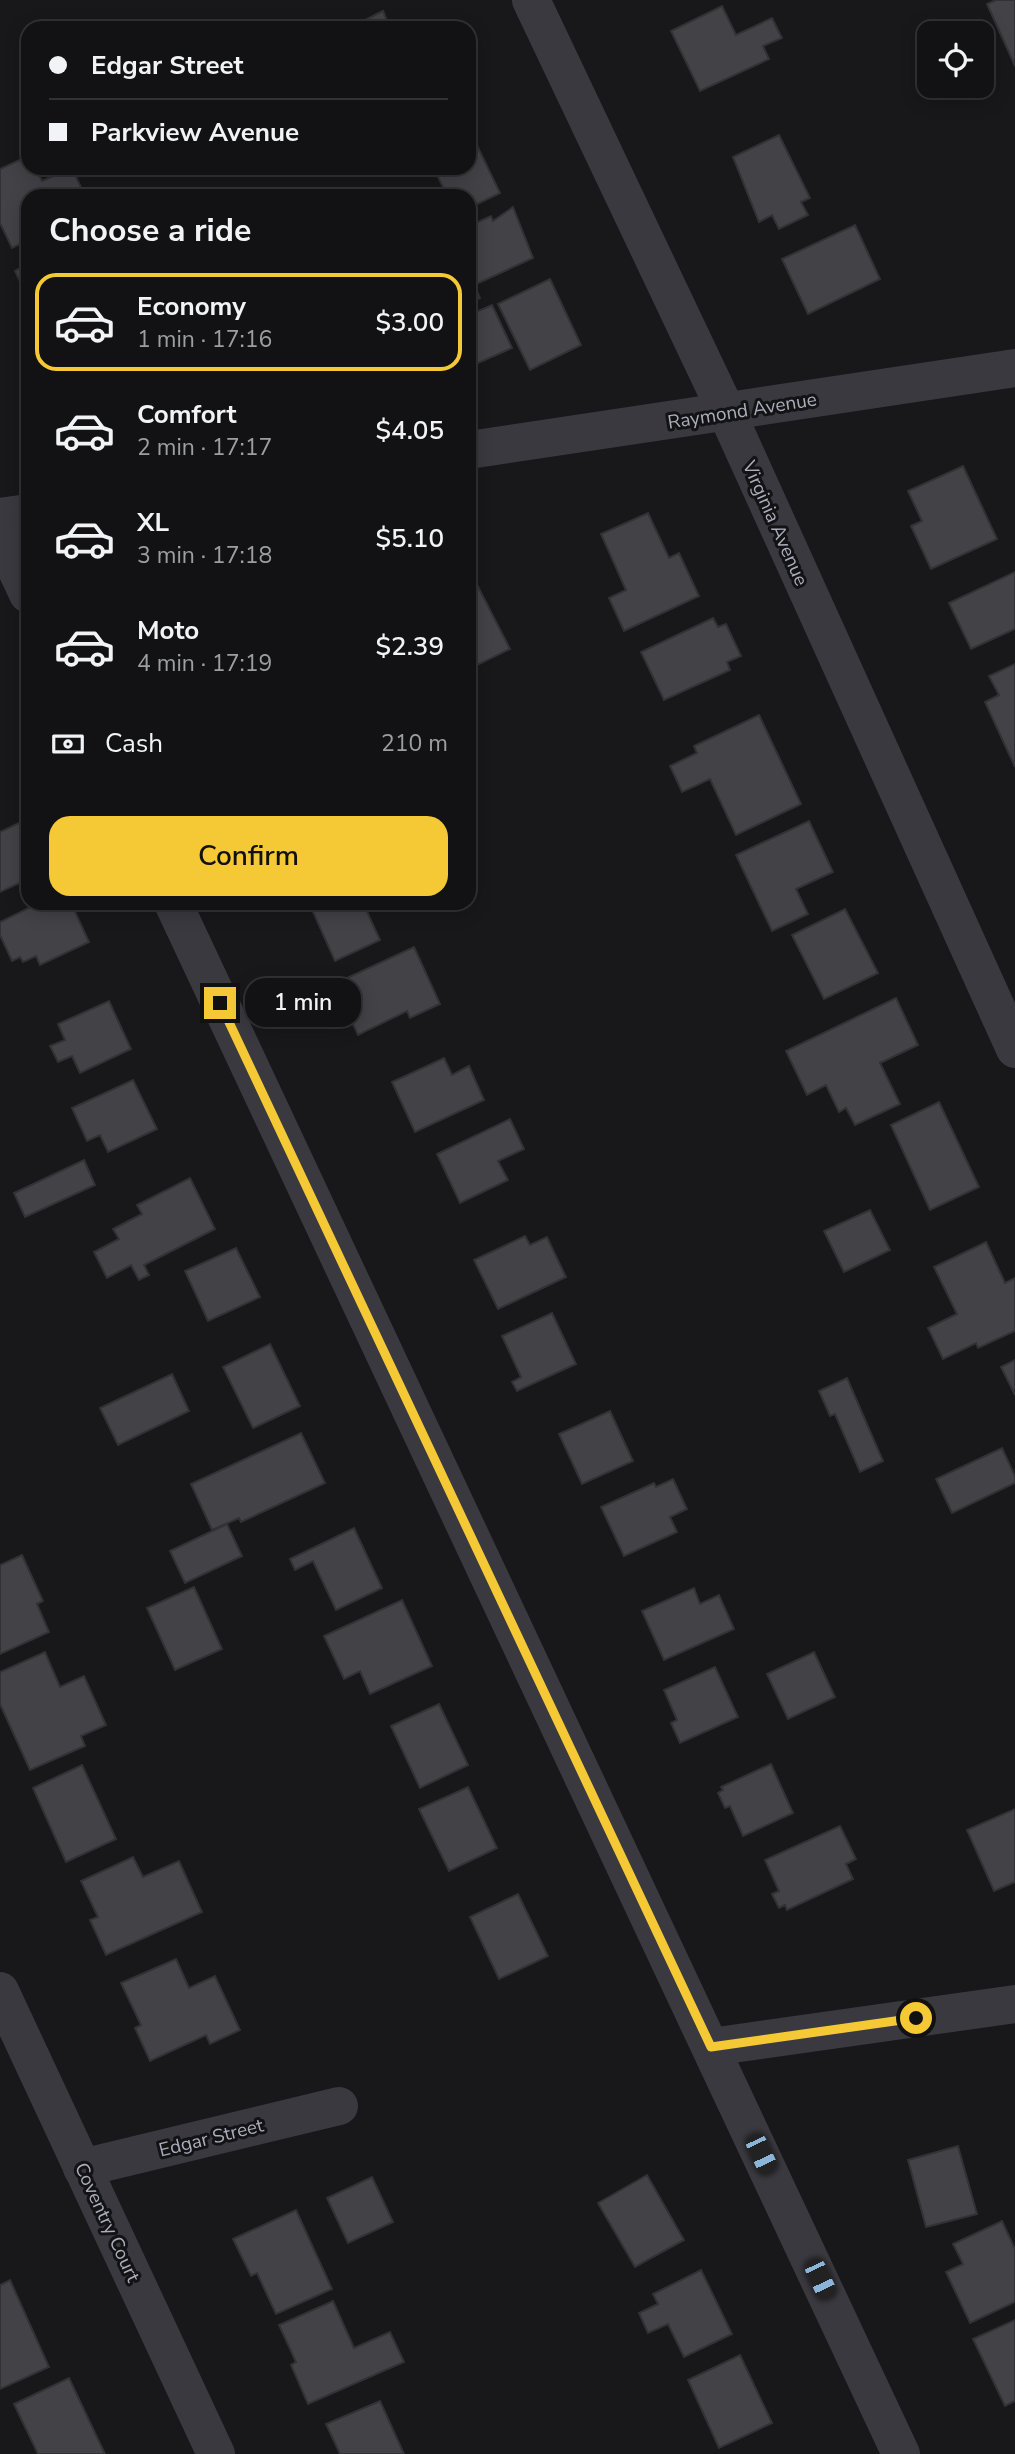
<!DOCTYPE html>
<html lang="en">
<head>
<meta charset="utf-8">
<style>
	:root { --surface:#121214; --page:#1b1b1d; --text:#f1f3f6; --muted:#9c9ea0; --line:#313234; --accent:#f4c935 }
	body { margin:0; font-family:"Nunito Sans",sans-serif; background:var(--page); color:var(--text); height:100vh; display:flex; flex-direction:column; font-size:26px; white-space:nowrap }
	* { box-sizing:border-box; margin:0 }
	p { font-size:23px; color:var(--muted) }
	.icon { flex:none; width:38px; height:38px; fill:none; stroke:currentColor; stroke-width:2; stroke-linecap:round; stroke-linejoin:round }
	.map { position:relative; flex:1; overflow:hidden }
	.side { position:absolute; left:21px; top:189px; width:455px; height:721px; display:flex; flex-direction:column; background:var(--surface); border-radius:21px; box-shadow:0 4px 18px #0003,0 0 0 2px var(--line) }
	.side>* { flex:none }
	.banner { position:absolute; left:21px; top:21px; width:455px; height:154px; border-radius:21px; box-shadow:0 4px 18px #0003,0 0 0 2px var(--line); display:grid; align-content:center; height:154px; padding:0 28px; background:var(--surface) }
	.tools { position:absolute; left:917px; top:21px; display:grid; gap:14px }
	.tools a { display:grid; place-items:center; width:77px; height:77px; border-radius:14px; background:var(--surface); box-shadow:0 4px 18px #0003,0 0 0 2px var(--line); font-size:35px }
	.end { position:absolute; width:32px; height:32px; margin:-16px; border:9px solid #f4c935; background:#111; box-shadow:0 0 0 4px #111 }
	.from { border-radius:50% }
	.bubble { position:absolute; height:49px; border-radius:21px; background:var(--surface); box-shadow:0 4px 18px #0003,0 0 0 2px var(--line); font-size:23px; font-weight:600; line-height:49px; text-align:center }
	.car { position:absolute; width:21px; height:42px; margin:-21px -10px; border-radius:9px; box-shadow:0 0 5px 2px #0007; background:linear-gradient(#222 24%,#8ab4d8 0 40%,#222 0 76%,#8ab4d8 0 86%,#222 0) }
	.banner b { display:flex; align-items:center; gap:24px; height:66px; font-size:26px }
	.banner b+b { border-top:2px solid var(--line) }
	.banner i { width:18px; height:18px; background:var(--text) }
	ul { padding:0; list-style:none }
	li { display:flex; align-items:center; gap:21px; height:98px; margin:0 14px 10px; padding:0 14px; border:4px solid transparent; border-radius:21px }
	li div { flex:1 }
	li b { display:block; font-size:26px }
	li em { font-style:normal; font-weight:600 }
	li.current { border-color:var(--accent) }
	li>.icon { width:63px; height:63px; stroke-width:1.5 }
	h2 { padding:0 28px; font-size:32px; line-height:84px }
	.pay { display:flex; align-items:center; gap:18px; height:77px; padding:0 28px; font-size:26px }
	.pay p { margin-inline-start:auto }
	.button { display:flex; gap:14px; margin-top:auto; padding:14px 28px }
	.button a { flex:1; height:80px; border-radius:21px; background:var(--accent); color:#111; font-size:28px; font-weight:600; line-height:80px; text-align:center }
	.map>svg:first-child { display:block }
	.building { fill:#424247; stroke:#323236; stroke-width:2 }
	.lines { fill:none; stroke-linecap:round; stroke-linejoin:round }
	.minor { stroke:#39393f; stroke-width:38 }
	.route { stroke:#f4c935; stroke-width:9 }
	.labels { text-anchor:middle; stroke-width:6; stroke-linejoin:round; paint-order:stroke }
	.street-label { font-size:19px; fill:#aaadba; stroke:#131315 }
</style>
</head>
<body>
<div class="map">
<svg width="1015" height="2454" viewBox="0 0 1015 2454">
	<rect width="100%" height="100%" fill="#18181a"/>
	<g class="building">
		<path d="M 996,0 L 1015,0 L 1015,66 L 987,4 Z"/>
		<path d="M 722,6 L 736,35 L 772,18 L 782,38 L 763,46 L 769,59 L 700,91 L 671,31 Z"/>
		<path d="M 383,11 L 390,28 L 356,28 L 355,25 Z"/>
		<path d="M 472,135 L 500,193 L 469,208 L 469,196 L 447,196 L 434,168 L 469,168 L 469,136 Z"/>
		<path d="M 779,135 L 810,198 L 801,202 L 808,215 L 779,229 L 772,215 L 759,222 L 733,157 Z"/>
		<path d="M 28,156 L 28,168 L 36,168 L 42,181 L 72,168 L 85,196 L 28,196 L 28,240 L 12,248 L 0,223 L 0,169 Z"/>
		<path d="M 513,207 L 533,258 L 474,285 L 480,298 L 469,303 L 469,226 L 491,216 L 493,221 Z"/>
		<path d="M 855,225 L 880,279 L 808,314 L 782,259 Z"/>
		<path d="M 28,264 L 28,298 L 15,271 Z"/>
		<path d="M 550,279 L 581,345 L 530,370 L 498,304 Z"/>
		<path d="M 492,305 L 512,348 L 469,367 L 469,315 Z"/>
		<path d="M 963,466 L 997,539 L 931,569 L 911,526 L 922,521 L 908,491 Z"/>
		<path d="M 648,513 L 669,558 L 679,553 L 699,596 L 624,631 L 609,598 L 626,590 L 601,534 Z"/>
		<path d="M 469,569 L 510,649 L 469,669 Z"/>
		<path d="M 1015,572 L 1015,629 L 971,649 L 949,603 Z"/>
		<path d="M 713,618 L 718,627 L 726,624 L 741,656 L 727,662 L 730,670 L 664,700 L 641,652 Z"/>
		<path d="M 1015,664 L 1015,767 L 985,702 L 999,695 L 989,676 Z"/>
		<path d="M 759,715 L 801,804 L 736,835 L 710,779 L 682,792 L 670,766 L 697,753 L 694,746 Z"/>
		<path d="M 25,820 L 28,826 L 28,879 L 0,892 L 0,832 Z"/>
		<path d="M 809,821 L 833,872 L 796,889 L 808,914 L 772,931 L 736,855 Z"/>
		<path d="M 39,903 L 71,903 L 89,942 L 40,965 L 36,956 L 23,962 L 20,957 L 12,961 L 0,935 L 0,922 Z"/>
		<path d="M 309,903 L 363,903 L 380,940 L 335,961 Z"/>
		<path d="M 845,909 L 878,973 L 824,999 L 792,935 Z"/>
		<path d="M 414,947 L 440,1004 L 410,1018 L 407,1011 L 358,1035 L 334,984 Z"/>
		<path d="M 896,998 L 918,1045 L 880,1063 L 900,1104 L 855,1125 L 846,1108 L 839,1112 L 826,1085 L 807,1095 L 786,1051 Z"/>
		<path d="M 109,1001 L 131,1049 L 80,1073 L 72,1056 L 58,1062 L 50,1046 L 65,1040 L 58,1024 Z"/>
		<path d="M 444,1058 L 452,1075 L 469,1066 L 484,1100 L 415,1132 L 392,1082 Z"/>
		<path d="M 133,1080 L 157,1129 L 108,1152 L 100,1135 L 87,1141 L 72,1108 Z"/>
		<path d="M 939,1102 L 979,1187 L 930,1210 L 891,1125 Z"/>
		<path d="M 510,1119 L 524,1149 L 498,1161 L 508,1180 L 460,1203 L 437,1154 Z"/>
		<path d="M 84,1160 L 95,1185 L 25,1217 L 14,1193 Z"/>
		<path d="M 190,1178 L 215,1229 L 144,1265 L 149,1275 L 139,1280 L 131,1265 L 107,1278 L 94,1252 L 119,1239 L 113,1229 L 142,1214 L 137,1205 Z"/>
		<path d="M 870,1210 L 890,1250 L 844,1272 L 824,1231 Z"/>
		<path d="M 525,1236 L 530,1245 L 547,1237 L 566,1277 L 498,1309 L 474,1260 Z"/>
		<path d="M 986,1242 L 1005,1283 L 1015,1278 L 1015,1331 L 978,1348 L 976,1343 L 943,1359 L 928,1328 L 957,1314 L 934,1267 Z"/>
		<path d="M 236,1248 L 260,1297 L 208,1321 L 185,1271 Z"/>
		<path d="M 552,1313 L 576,1364 L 517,1391 L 512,1382 L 521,1377 L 502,1336 Z"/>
		<path d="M 270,1344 L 300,1406 L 253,1428 L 223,1367 Z"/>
		<path d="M 1015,1360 L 1015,1395 L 1001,1367 Z"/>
		<path d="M 172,1374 L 189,1411 L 118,1445 L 100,1408 Z"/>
		<path d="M 847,1378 L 883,1461 L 860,1472 L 835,1414 L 830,1416 L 819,1391 Z"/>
		<path d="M 610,1411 L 633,1461 L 582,1484 L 559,1434 Z"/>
		<path d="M 301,1433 L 325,1483 L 241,1522 L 239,1518 L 212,1530 L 191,1484 Z"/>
		<path d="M 1002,1448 L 1015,1476 L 1015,1483 L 952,1513 L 936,1479 Z"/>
		<path d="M 673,1479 L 687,1509 L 670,1517 L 677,1532 L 624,1556 L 601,1507 L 654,1483 L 656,1487 Z"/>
		<path d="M 227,1524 L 242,1556 L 185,1583 L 170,1551 Z"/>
		<path d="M 354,1528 L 382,1588 L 336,1610 L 313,1561 L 295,1570 L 290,1559 Z"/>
		<path d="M 22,1555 L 43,1601 L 37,1604 L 49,1632 L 0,1654 L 0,1565 Z"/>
		<path d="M 194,1587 L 222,1649 L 175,1670 L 147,1608 Z"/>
		<path d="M 694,1588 L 700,1604 L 719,1595 L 734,1629 L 664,1660 L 642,1611 Z"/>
		<path d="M 402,1600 L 432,1666 L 370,1694 L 360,1671 L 344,1679 L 324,1636 Z"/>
		<path d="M 45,1652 L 60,1687 L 84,1676 L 106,1725 L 81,1736 L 85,1746 L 30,1770 L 0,1704 L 0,1672 Z"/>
		<path d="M 814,1652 L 835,1697 L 788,1719 L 767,1674 Z"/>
		<path d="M 715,1667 L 738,1717 L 680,1743 L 671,1723 L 677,1720 L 664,1690 Z"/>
		<path d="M 439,1704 L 468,1765 L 420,1788 L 391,1726 Z"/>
		<path d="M 771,1764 L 793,1813 L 743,1836 L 730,1806 L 725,1808 L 718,1793 L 723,1790 L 721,1787 Z"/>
		<path d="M 82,1765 L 116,1839 L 66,1862 L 33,1788 Z"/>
		<path d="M 468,1787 L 497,1848 L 449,1871 L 419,1809 Z"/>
		<path d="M 1015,1809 L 1015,1882 L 994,1891 L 967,1830 Z"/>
		<path d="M 840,1826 L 856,1859 L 846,1864 L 853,1879 L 787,1910 L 785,1905 L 779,1908 L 772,1894 L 779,1891 L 765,1860 Z"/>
		<path d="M 133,1857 L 143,1877 L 179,1861 L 202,1912 L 106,1955 L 90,1920 L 98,1917 L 81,1881 Z"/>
		<path d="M 518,1894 L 548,1956 L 499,1979 L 470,1917 Z"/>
		<path d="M 176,1959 L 189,1988 L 215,1976 L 240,2030 L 210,2044 L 206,2035 L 150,2061 L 135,2028 L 141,2025 L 121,1983 Z"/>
		<path d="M 958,2146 L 977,2214 L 926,2227 L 908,2160 Z"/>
		<path d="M 647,2175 L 684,2240 L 635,2267 L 598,2203 Z"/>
		<path d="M 372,2177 L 393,2222 L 348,2243 L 327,2198 Z"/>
		<path d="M 296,2210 L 332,2289 L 276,2314 L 257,2273 L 251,2276 L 233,2239 Z"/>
		<path d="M 1002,2221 L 1015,2249 L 1015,2302 L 970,2323 L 946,2272 L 963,2264 L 953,2244 Z"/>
		<path d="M 701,2270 L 732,2334 L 684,2357 L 668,2324 L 648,2333 L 639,2313 L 658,2304 L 653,2294 Z"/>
		<path d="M 10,2280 L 49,2367 L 0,2389 L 0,2285 Z"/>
		<path d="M 333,2301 L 354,2348 L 390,2332 L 404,2362 L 308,2404 L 291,2365 L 296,2362 L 279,2325 Z"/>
		<path d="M 1015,2320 L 1015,2401 L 1005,2406 L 973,2339 Z"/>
		<path d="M 740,2355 L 772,2423 L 719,2448 L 688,2380 Z"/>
		<path d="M 69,2378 L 105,2454 L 38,2454 L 14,2404 Z"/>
		<path d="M 380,2401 L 404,2454 L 340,2454 L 326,2424 Z"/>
	</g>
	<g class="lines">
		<g class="minor">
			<path d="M 531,0 L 727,413 L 1015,1049"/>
			<path d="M 469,450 L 1015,368"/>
			<path d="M 0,517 L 28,513"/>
			<path d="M 0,534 L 28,594"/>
			<path d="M 173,903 L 901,2454"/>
			<path d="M 0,1991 L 216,2454"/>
			<path d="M 711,2047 L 1015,2004"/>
			<path d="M 82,2168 L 339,2106"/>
		</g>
	</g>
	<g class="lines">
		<path class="route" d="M 220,1003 L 711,2047 L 916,2018"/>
	</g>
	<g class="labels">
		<g class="street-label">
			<text transform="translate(742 410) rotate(-9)" y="7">Raymond Avenue</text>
			<text transform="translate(776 523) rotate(66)" y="7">Virginia Avenue</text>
			<text transform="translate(211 2137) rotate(-14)" y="7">Edgar Street</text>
			<text transform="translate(108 2222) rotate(65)" y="7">Coventry Court</text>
		</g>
	</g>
</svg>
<div class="tools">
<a><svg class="icon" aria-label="locate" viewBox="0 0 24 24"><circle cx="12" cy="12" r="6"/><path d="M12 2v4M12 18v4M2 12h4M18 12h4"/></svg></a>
</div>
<i class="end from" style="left:916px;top:2018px"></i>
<i class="end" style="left:220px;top:1003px"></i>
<div class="bubble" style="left:245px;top:978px;width:116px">1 min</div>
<i class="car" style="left:761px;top:2154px;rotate:155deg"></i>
<i class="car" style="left:820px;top:2279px;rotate:155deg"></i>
<div class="banner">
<b><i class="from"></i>Edgar Street</b>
<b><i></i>Parkview Avenue</b>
</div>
<section class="side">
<h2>Choose a ride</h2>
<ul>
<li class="current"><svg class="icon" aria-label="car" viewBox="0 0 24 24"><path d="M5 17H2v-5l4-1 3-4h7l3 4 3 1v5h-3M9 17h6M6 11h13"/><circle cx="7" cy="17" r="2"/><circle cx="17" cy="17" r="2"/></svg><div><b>Economy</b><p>1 min · 17:16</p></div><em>$3.00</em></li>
<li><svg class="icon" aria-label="car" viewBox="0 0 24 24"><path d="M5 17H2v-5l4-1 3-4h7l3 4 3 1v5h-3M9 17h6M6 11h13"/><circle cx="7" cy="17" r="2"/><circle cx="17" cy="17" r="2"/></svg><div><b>Comfort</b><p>2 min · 17:17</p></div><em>$4.05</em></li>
<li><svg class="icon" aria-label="car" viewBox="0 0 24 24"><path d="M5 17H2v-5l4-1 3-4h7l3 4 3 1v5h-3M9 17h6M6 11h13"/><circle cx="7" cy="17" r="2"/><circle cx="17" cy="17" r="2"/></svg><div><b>XL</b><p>3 min · 17:18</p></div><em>$5.10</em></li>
<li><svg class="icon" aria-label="car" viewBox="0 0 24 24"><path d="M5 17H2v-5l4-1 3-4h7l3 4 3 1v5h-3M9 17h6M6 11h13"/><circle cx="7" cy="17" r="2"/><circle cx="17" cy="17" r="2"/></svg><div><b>Moto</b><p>4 min · 17:19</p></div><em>$2.39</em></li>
</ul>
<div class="pay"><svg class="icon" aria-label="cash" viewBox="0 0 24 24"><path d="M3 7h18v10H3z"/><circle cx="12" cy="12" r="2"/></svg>Cash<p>210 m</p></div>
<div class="button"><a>Confirm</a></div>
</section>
</div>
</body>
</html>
